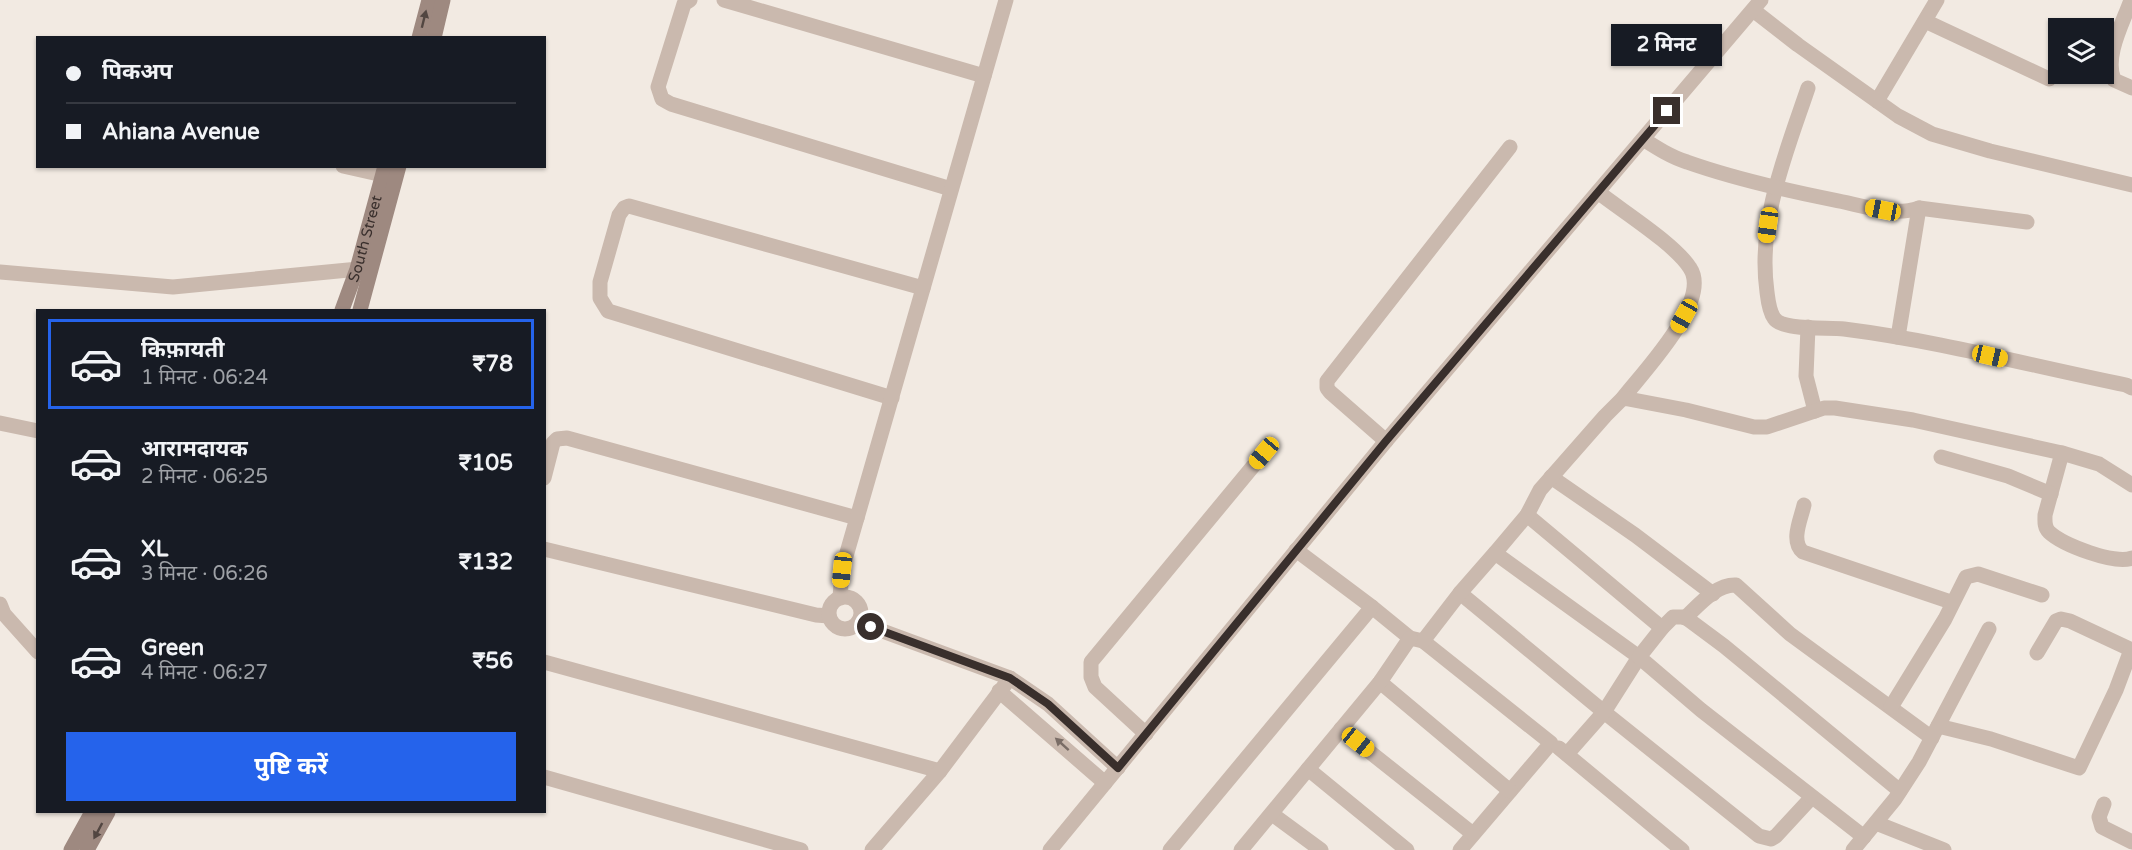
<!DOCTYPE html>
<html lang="hi">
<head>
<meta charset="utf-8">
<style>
	:root { --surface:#171b24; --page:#242831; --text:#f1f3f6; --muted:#9ea1a6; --line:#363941; --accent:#2563eb }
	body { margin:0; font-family:"Varela Round","Noto Sans Devanagari",sans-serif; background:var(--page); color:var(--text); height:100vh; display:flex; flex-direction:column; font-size:22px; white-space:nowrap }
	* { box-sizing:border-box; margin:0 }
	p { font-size:20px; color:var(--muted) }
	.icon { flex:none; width:33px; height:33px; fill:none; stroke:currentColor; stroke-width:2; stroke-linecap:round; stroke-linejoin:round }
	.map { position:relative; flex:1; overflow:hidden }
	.drawer { position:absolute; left:36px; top:309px; width:510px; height:504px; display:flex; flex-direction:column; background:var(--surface); border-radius:0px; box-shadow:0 2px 4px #0004 }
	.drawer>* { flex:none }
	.banner { position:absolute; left:36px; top:36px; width:510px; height:132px; border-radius:0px; box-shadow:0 2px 4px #0004; display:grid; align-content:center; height:132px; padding:0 30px; background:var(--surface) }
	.buttons { position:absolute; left:2048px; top:18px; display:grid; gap:12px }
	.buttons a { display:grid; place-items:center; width:66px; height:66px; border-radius:0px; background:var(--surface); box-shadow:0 2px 4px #0004; font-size:30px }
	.end { position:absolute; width:27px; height:27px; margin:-14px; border:8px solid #392f2c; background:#fff; box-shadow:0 0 0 3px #fff }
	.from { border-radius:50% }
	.bubble { position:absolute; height:42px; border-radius:0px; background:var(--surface); box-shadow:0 2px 4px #0004; font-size:20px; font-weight:700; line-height:42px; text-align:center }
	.car { position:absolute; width:18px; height:36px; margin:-18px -9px; border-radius:8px; box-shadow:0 0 4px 2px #0007; background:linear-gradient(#f5c518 24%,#345 0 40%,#f5c518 0 76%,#345 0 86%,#f5c518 0) }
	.banner b { display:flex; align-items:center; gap:21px; height:57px; font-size:22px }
	.banner b+b { border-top:2px solid var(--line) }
	.banner i { width:15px; height:15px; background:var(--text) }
	ul { padding:10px 0 0; list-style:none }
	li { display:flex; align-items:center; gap:18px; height:90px; margin:0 12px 9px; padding:0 18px; border:3px solid transparent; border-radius:0px }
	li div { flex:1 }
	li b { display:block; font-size:22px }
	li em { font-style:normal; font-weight:700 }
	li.selected { border-color:var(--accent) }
	li>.icon { width:54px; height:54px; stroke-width:1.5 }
	.cta { display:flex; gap:12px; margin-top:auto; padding:12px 30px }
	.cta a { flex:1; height:69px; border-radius:0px; background:var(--accent); color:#fff; font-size:24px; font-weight:700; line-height:69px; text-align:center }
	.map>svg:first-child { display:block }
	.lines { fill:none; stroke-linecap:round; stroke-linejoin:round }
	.street { stroke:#cab9ae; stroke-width:15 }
	.secondary { stroke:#9e8980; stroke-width:15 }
	.oneway { fill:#524641 }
	.oneway2 { fill:#7a6d66 }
	.route { stroke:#392f2c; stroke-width:8 }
	.labels { text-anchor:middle; stroke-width:4.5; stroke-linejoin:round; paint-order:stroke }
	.street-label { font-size:15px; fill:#392f2c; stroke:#faf4ef }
</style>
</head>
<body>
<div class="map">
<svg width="2132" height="850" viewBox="0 0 2132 850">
	<rect width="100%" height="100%" fill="#f2eae2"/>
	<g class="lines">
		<g class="street">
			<path d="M 690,0 L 684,4 L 658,87 L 662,99 L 671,104 L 951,189"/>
			<path d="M 724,0 L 984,76"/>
			<path d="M 2131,0 C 2123,23 2104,56 2114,80 L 2132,88"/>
			<path d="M 1753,10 L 1798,45 L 1898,116 L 1932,134 L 1990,151 L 2132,185"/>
			<path d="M 1925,21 L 2049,79"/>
			<path d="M 1808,88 C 1786,153 1757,222 1767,292 C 1768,300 1769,311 1774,318 C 1782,331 1828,327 1844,329 C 1939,341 2032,366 2126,385 L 2132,388"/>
			<path d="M 1877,101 L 1937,0"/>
			<path d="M 1643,139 C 1657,148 1671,157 1687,162 C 1735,179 1784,190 1834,200 C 1861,205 1892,217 1919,208 L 2027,222"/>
			<path d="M 343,166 L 383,175"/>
			<path d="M 1598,192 C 1622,211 1675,244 1690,268 C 1712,301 1643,372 1623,398"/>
			<path d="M 0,272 L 173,287 L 369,268"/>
			<path d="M 1808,327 L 1806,376 L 1815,411"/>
			<path d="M 1898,337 L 1919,208"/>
			<path d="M 892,398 L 608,311 L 600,298 L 600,282 L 619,215 L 624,208 L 629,206 L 923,288"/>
			<path d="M 0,423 L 38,431"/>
			<path d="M 1386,441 L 1330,392 L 1327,388 L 1327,381 L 1510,147"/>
			<path d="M 2062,453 L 2045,515 C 2045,521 2044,527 2049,532 C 2063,545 2115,565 2132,558"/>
			<path d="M 1941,457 L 2008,476 L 2051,494"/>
			<path d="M 1551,477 L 1635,535 L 1713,594"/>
			<path d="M 544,478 L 553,443 L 557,439 L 567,438 L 857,518"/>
			<path d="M 1804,505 C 1801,519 1790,541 1803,552 L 1951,602"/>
			<path d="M 1527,515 L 1662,628"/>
			<path d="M 544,549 L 816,615 L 829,616"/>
			<path d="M 1296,550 L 1372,607 L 1410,638 L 1423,641 L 1551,743 L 1460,850"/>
			<path d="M 1495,553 L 1527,515 L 1540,490 L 1605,416 L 1623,398 L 1686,410 L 1754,427 L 1767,427 L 1824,408 L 1835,408 L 1913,420 L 2062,453 L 2099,464 L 2132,485"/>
			<path d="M 1460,593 L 1604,712 L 1759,836 L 1771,839 L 1776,836 L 1812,797"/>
			<circle cx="845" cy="613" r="16"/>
			<path d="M 840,598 L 842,570 L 1006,0"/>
			<path d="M 0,604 L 4,614 L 38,652"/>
			<path d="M 1685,618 C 1699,605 1716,584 1736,585 L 1790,634 L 1932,738"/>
			<path d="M 858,622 L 1010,678 L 1048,704 L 1118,768"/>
			<path d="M 1423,641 L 1460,593 L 1495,553 L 1639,657 L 1604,712 L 1567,754"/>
			<path d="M 2037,653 L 2056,621 L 2061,619 L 2070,621 L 2132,650"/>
			<path d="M 544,662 L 940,771"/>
			<path d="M 1380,682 L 1510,791"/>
			<path d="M 999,691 L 1105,783"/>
			<path d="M 1891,707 L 1945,619 L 1966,577 L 1978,574 L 2042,595"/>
			<path d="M 1938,726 L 1991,739 L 2079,768 L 2116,690 L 2131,650"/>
			<path d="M 1341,729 L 1473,834"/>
			<path d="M 1146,734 L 1095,687 L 1091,677 L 1091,662 L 1264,453"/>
			<path d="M 1559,748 L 1682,850"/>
			<path d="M 1308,769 L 1407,850"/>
			<path d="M 544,777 L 801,850"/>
			<path d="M 2104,804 L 2099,817 L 2102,827 L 2132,842"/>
			<path d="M 1272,814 L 1321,850"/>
			<path d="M 1876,823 L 1944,850"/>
			<path d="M 1864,837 L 1701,710 L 1639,657 L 1662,628 L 1673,617 L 1685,617 L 1724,646 L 1900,791"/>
			<path d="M 872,850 L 940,771 L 1010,678"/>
			<path d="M 1050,850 L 1386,441 L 1761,0"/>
			<path d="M 1170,850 L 1372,607"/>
			<path d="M 1241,850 L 1380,682 L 1410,638"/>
			<path d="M 1853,850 L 1895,799 L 1919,762 L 1989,629"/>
		</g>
		<g class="secondary">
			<path d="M 419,38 L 429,0"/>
			<path d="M 434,38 L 443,0"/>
			<path id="s1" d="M 342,310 L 357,269 L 385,166"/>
			<path d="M 360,310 L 399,166"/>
			<path d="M 71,850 L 92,812"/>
			<path d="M 87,850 L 108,812"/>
		</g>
	</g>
	<defs><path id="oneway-solid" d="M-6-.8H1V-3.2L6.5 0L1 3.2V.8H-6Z" transform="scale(1.5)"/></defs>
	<g class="oneway">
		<use href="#oneway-solid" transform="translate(424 19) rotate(-76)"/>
		<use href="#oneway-solid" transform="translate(98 831) rotate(118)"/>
	</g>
	<use class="oneway2" href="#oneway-solid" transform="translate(1062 744) rotate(-138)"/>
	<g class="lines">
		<path class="route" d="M 871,627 L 1010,678 L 1048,704 L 1118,768 L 1386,441 L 1667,111"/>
	</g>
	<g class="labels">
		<g class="street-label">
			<text dy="5" stroke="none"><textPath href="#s1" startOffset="75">South Street</textPath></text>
		</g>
	</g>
</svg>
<div class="buttons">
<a><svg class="icon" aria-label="layers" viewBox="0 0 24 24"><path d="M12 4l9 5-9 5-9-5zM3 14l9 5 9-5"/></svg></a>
</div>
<i class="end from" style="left:871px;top:627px"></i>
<i class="end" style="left:1667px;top:111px"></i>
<div class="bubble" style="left:1611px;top:24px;width:111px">2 मिनट</div>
<i class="car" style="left:1883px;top:210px;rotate:281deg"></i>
<i class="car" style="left:1768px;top:225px;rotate:188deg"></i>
<i class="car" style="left:1684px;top:316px;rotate:209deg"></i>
<i class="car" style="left:1990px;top:356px;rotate:103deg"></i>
<i class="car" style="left:1264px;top:453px;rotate:220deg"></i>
<i class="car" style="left:842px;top:570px;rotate:186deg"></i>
<i class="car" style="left:1358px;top:742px;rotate:129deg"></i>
<div class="banner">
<b><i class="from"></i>पिकअप</b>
<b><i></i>Ahiana Avenue</b>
</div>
<section class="drawer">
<ul>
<li class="selected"><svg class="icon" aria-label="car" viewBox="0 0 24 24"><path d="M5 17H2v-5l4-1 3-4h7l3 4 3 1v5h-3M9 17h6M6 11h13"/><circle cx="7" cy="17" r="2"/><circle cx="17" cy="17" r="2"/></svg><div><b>किफ़ायती</b><p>1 मिनट · 06:24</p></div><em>₹78</em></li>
<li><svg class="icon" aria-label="car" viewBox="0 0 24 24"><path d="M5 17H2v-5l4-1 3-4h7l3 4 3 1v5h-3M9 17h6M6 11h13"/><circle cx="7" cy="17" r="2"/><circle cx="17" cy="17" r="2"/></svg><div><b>आरामदायक</b><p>2 मिनट · 06:25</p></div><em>₹105</em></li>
<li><svg class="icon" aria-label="car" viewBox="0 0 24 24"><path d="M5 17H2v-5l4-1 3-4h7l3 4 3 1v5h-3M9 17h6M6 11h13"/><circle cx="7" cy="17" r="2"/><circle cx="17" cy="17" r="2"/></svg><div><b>XL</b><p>3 मिनट · 06:26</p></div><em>₹132</em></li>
<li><svg class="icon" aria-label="car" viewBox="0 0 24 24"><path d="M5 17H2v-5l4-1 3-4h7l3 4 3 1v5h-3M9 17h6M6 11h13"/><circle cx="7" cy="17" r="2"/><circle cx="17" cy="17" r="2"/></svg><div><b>Green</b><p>4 मिनट · 06:27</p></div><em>₹56</em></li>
</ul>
<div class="cta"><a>पुष्टि करें</a></div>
</section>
</div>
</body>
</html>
